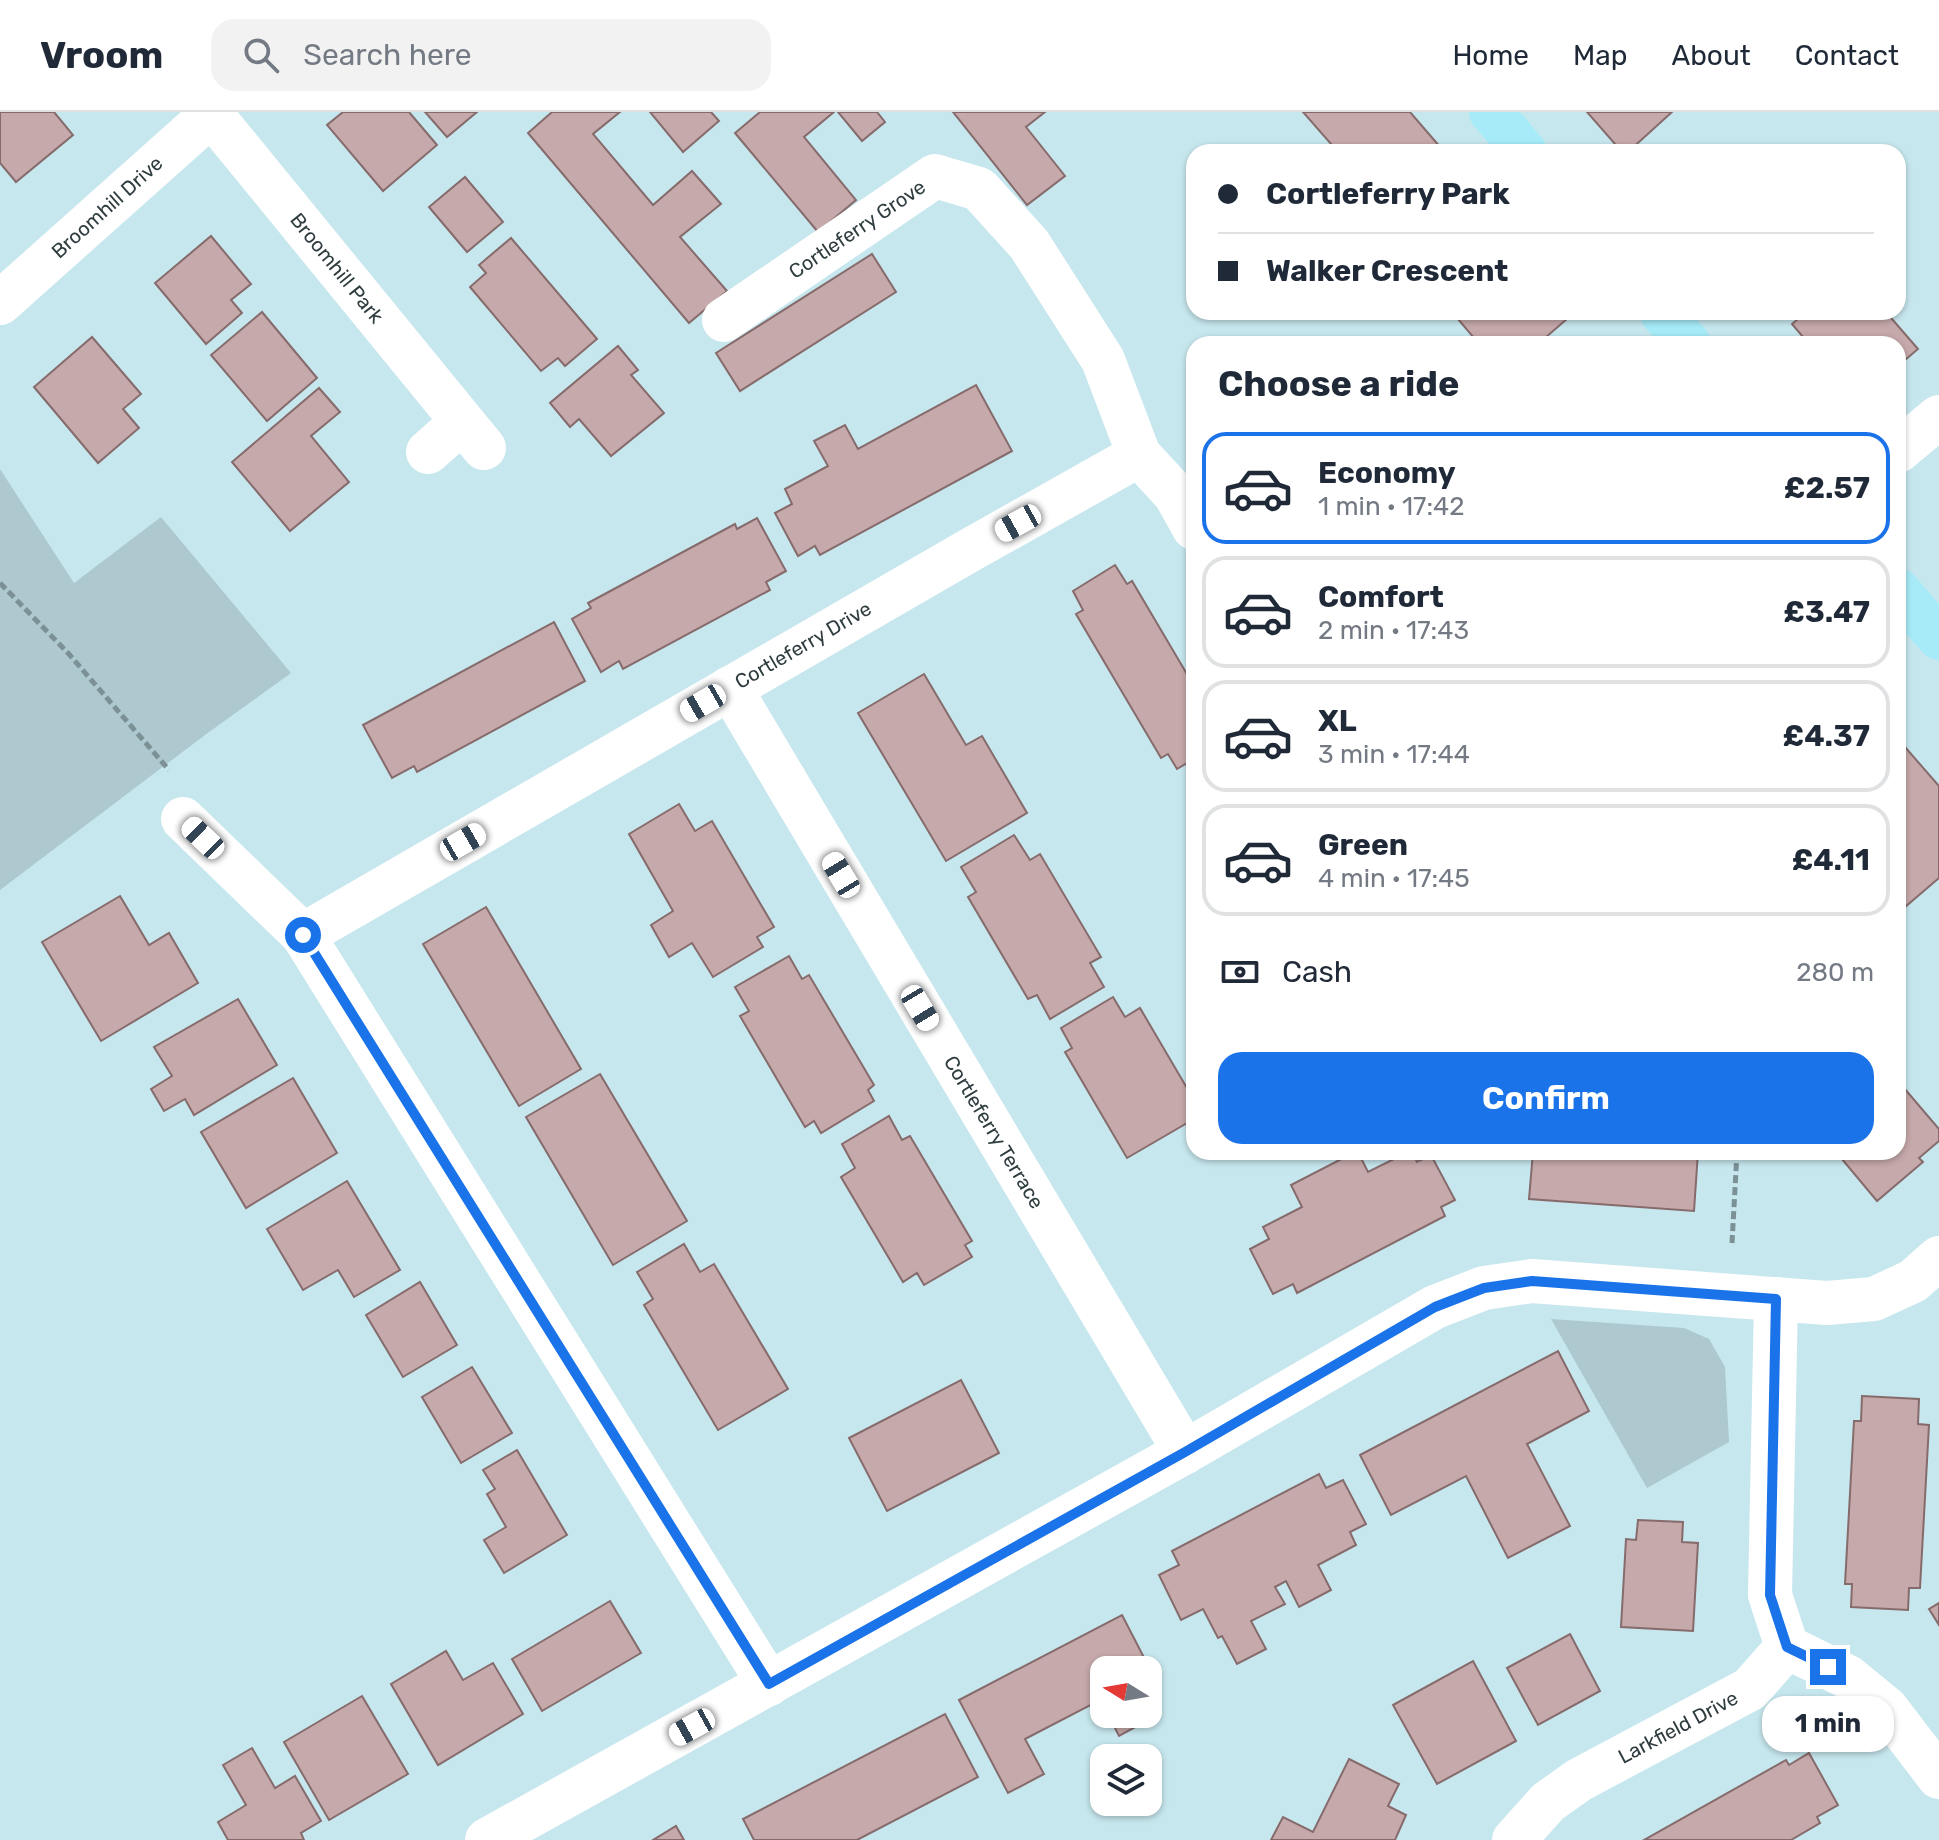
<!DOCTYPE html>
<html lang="en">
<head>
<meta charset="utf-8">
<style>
	:root { --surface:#fff; --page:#f2f2f3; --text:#1f2937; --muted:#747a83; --line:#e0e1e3; --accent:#1a73e8 }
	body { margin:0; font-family:Rubik,sans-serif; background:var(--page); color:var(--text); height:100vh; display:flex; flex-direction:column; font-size:30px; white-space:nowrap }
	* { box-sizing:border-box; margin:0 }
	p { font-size:26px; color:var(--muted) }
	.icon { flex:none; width:44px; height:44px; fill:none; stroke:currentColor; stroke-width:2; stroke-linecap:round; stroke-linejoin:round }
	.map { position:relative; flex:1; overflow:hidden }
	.side { position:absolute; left:1186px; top:224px; width:720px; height:824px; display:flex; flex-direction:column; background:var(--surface); border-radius:24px; box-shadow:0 2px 6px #0004 }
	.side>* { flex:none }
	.hud { position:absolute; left:1186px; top:32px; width:720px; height:176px; border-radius:24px; box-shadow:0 2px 6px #0004; display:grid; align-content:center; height:176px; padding:0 32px; background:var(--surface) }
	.needle { width:52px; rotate:281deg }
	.tools { position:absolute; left:1090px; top:1544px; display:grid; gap:16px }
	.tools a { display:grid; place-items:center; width:72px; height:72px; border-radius:16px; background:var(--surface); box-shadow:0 2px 6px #0004; font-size:40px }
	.end { position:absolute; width:36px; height:36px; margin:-18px; border:10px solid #1a73e8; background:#fff; box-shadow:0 0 0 4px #fff }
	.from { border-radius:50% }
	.bubble { position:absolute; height:56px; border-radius:24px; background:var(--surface); box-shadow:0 2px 6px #0004; font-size:26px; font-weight:700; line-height:56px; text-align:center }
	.car { position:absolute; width:24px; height:48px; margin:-24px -12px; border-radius:10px; box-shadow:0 0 6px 2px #0007; background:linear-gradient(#fff 24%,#345 0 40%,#fff 0 76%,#345 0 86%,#fff 0) }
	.hud b { display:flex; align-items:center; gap:28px; height:76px; font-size:30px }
	.hud b+b { border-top:2px solid var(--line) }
	.hud i { width:20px; height:20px; background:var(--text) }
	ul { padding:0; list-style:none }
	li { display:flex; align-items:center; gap:24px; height:112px; margin:0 16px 12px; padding:0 16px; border:4px solid var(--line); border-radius:24px }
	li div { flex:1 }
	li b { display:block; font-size:30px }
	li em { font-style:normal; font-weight:700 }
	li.selected { border-color:var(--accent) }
	li>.icon { width:72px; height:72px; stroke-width:1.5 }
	h2 { padding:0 32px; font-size:36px; line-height:96px }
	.pay { display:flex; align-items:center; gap:20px; height:88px; padding:0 32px; font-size:30px }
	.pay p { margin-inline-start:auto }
	.primary-button { display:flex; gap:16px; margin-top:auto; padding:16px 32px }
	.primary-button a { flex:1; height:92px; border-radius:24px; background:var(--accent); color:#fff; font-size:32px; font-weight:700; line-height:92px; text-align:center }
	header { display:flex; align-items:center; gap:48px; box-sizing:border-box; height:112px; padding:0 40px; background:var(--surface); border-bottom:2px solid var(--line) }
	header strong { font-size:38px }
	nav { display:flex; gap:44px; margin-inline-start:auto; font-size:28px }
	.search { width:560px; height:72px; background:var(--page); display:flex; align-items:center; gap:20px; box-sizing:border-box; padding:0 28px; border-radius:24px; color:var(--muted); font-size:30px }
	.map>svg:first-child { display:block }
	.green { fill:#adc9cf }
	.building { fill:#c6a9aa; stroke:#866b6c; stroke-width:2 }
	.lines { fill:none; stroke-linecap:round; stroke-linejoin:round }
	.path { stroke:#7b9196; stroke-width:5; stroke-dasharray:8 4; stroke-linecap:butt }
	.minor { stroke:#fff; stroke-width:44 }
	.major { stroke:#a7ebf8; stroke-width:44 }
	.route { stroke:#1a73e8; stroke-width:10 }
	.labels { text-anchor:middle; stroke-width:6; stroke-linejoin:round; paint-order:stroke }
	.street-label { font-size:20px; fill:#303d40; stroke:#fff }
</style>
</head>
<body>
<header>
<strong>Vroom</strong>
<div class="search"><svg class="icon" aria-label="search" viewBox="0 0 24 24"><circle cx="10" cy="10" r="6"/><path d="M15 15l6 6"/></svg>Search here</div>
<nav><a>Home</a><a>Map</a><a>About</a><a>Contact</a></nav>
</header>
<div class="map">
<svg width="1939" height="1728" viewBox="0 0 1939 1728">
	<rect width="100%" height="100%" fill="#c7e7ee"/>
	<g class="green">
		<path d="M 0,357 L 74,471 L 161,405 L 291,561 L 205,623 L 0,778 Z"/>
		<path d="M 1551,1207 L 1684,1216 L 1709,1227 L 1725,1255 L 1729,1330 L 1647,1376 Z"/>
	</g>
	<g class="building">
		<path d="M 0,0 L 54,0 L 73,23 L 16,70 L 0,51 Z"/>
		<path d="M 343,0 L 409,0 L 437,33 L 383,79 L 327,13 Z"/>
		<path d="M 425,0 L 477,0 L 447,25 Z"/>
		<path d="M 552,0 L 620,0 L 593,22 L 653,93 L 692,59 L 721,92 L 680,125 L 727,179 L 689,211 L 528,21 Z"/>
		<path d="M 650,0 L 711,0 L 719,9 L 683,40 Z"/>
		<path d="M 760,0 L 834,0 L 804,25 L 856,88 L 818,120 L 735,21 Z"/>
		<path d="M 838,0 L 877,0 L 885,10 L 862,29 Z"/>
		<path d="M 953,0 L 1045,0 L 1026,15 L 1065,64 L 1027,93 Z"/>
		<path d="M 1303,0 L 1410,0 L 1441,36 L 1437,40 L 1338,40 Z"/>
		<path d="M 1587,0 L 1672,0 L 1628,40 L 1622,40 Z"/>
		<path d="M 465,65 L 503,110 L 467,140 L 429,95 Z"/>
		<path d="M 211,124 L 251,172 L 231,188 L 242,201 L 206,232 L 155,171 Z"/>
		<path d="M 511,126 L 597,227 L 565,254 L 558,246 L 541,259 L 470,175 L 486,161 L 479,153 Z"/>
		<path d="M 872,142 L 896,180 L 740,279 L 716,241 Z"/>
		<path d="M 262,200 L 317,266 L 267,309 L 211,243 Z"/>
		<path d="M 1452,200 L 1575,200 L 1538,232 L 1479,232 Z"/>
		<path d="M 1806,200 L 1886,200 L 1918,237 L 1898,254 L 1898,232 L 1809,232 L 1792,212 Z"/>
		<path d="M 92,225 L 141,282 L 123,297 L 139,316 L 98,351 L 34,275 Z"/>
		<path d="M 618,234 L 638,258 L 631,263 L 664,301 L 611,344 L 579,307 L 570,315 L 550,291 Z"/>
		<path d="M 976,273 L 1012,339 L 820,443 L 815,434 L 798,444 L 775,401 L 792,392 L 785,377 L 828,354 L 814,329 L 845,313 L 858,337 Z"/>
		<path d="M 319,276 L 340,300 L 311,324 L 349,370 L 290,419 L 232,350 Z"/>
		<path d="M 757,406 L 786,459 L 766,470 L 770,478 L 623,557 L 619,549 L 601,560 L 572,507 L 591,496 L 588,491 L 735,412 L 737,417 Z"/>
		<path d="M 1115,453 L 1127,472 L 1132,469 L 1194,574 L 1194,647 L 1177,657 L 1168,642 L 1161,646 L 1076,502 L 1083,498 L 1073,479 Z"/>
		<path d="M 554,510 L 585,569 L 417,660 L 414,654 L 392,666 L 363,613 Z"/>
		<path d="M 924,562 L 966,633 L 982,624 L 1027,701 L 946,749 L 858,601 Z"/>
		<path d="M 1898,627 L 1939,674 L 1939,766 L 1898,801 Z"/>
		<path d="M 679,692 L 695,719 L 712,709 L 774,815 L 757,825 L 763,835 L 713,865 L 692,831 L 669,845 L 651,813 L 673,799 L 629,722 Z"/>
		<path d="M 1014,723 L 1030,748 L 1040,742 L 1101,845 L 1090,851 L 1104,875 L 1050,907 L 1037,883 L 1028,887 L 968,785 L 976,780 L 961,755 Z"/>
		<path d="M 120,784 L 149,833 L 169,821 L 198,871 L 101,929 L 42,830 Z"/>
		<path d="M 486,795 L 581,957 L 519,994 L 423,832 Z"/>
		<path d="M 789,844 L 802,867 L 809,863 L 874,973 L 868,978 L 874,989 L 821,1021 L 814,1009 L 805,1015 L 740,904 L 749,899 L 735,875 Z"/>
		<path d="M 1113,885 L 1125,905 L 1140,896 L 1194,988 L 1194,1007 L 1127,1046 L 1065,940 L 1072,936 L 1061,916 Z"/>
		<path d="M 238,887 L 277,953 L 194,1003 L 185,987 L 164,999 L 151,977 L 172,964 L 154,935 Z"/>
		<path d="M 600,962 L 687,1109 L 613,1153 L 526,1005 Z"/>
		<path d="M 293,966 L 337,1041 L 246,1096 L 201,1020 Z"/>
		<path d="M 1898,969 L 1939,1017 L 1939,1029 L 1919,1046 L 1923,1050 L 1877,1089 L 1836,1040 L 1898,1040 Z"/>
		<path d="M 889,1004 L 902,1028 L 910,1024 L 972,1129 L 965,1133 L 972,1145 L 924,1173 L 917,1161 L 903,1170 L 841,1065 L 855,1056 L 842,1032 Z"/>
		<path d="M 1355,1040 L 1358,1040 L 1368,1060 L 1408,1040 L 1412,1040 L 1417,1050 L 1431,1043 L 1455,1088 L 1441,1095 L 1445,1104 L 1297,1181 L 1293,1172 L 1273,1182 L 1250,1137 L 1269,1127 L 1263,1115 L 1302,1095 L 1291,1073 Z"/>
		<path d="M 1533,1040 L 1698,1040 L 1694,1099 L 1529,1087 Z"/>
		<path d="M 347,1069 L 400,1158 L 354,1185 L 338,1158 L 303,1178 L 267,1117 Z"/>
		<path d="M 684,1132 L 700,1160 L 714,1152 L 788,1277 L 718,1318 L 644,1193 L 653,1187 L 637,1160 Z"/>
		<path d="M 420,1170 L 457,1233 L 403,1265 L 366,1203 Z"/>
		<path d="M 1558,1239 L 1589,1299 L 1527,1332 L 1570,1414 L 1508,1446 L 1466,1364 L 1391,1403 L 1360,1343 Z"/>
		<path d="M 472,1255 L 512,1321 L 461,1351 L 422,1285 Z"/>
		<path d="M 961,1268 L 999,1341 L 887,1399 L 849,1326 Z"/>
		<path d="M 1862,1284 L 1919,1287 L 1918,1312 L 1929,1313 L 1920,1476 L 1909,1476 L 1908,1498 L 1851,1495 L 1852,1472 L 1845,1472 L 1854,1309 L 1861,1309 Z"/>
		<path d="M 517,1338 L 567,1423 L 504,1461 L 484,1428 L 506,1415 L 487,1382 L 495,1377 L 483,1358 Z"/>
		<path d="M 1319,1362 L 1326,1376 L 1343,1368 L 1366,1412 L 1350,1420 L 1356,1433 L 1318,1453 L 1331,1478 L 1299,1495 L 1286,1469 L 1275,1475 L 1285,1492 L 1251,1509 L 1266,1537 L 1237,1552 L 1222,1524 L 1218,1526 L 1203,1497 L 1181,1508 L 1159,1463 L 1179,1453 L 1172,1439 Z"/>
		<path d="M 1638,1408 L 1683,1410 L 1682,1430 L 1698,1431 L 1693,1519 L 1621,1515 L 1626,1427 L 1636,1428 Z"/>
		<path d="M 610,1489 L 641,1541 L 542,1599 L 512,1547 Z"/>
		<path d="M 1939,1491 L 1939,1513 L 1929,1497 Z"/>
		<path d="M 1122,1503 L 1152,1561 L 1148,1563 L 1148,1558 L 1104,1558 L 1104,1595 L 1100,1588 L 1025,1627 L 1044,1662 L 1008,1681 L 959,1588 Z"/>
		<path d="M 1570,1522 L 1600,1579 L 1538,1613 L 1507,1556 Z"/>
		<path d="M 446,1539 L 463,1568 L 493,1551 L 523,1602 L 438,1653 L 391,1572 Z"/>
		<path d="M 1473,1549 L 1516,1629 L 1437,1672 L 1393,1593 Z"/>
		<path d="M 362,1584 L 408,1662 L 329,1708 L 284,1630 Z"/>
		<path d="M 1148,1598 L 1152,1606 L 1119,1624 L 1108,1602 L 1148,1602 Z"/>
		<path d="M 945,1602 L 978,1665 L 857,1728 L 754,1728 L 743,1707 Z"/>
		<path d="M 252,1636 L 275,1676 L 295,1664 L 321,1709 L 301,1721 L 304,1728 L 228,1728 L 218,1710 L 246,1693 L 223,1653 Z"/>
		<path d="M 1809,1641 L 1838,1693 L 1817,1705 L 1820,1711 L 1791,1728 L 1644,1728 L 1786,1648 L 1789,1653 Z"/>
		<path d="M 1349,1647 L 1399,1672 L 1388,1694 L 1406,1703 L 1395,1728 L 1271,1728 L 1283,1705 L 1313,1720 Z"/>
		<path d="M 676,1714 L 684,1728 L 653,1728 Z"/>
	</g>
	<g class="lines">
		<g class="path">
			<path d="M 0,471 L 68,541 L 169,658"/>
			<path d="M 1732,1131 L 1737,1040"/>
		</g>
		<g class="minor">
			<path d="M 211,2 L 484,336"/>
			<path d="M 0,191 L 214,0"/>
			<path d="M 724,208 L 935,64 L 979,77 L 1029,132 L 1103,248 L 1139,343 L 1175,382 L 1194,416"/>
			<path d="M 1898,339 L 1939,305"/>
			<path d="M 428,340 L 462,310"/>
			<path d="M 730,576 L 1185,1340"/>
			<path d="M 183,707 L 303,823 L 769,1572"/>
			<path d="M 303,823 L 970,438 L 1139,343"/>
			<path d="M 1787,1535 L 1848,1565 L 1886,1596 L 1939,1665"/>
			<path d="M 487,1728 L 1185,1340 L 1435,1195 L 1484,1176 L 1532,1169 L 1827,1191 L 1874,1187 L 1913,1169 L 1939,1146"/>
			<path d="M 1514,1728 L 1548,1690 L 1579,1668 L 1750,1577 L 1787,1535 L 1770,1483 L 1776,1187"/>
		</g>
		<g class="major">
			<path d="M 1491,0 L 1525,40"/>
			<path d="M 1661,200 L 1689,232"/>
			<path d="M 1898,478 L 1939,526"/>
		</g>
	</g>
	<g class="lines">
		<path class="route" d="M 303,823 L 769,1572 L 1185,1340 L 1435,1195 L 1484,1176 L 1532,1169 L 1776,1187 L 1770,1483 L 1787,1535 L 1828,1555"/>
	</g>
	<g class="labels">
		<g class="street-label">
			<text transform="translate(107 95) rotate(-42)" y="7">Broomhill Drive</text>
			<text transform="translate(857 117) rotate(-34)" y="7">Cortleferry Grove</text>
			<text transform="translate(337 156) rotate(51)" y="7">Broomhill Park</text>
			<text transform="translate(803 533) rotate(-30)" y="7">Cortleferry Drive</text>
			<text transform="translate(994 1020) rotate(59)" y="7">Cortleferry Terrace</text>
			<text transform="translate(1678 1615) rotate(-28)" y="7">Larkfield Drive</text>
		</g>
	</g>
</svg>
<div class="tools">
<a><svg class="needle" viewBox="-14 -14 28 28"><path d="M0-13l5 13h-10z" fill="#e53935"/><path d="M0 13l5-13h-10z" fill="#747a83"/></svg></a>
<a><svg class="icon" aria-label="layers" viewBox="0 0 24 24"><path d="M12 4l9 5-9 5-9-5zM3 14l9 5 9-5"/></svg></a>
</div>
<i class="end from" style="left:303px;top:823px"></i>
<i class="end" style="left:1828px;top:1555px"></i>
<div class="bubble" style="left:1762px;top:1584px;width:132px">1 min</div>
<i class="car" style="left:1018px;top:411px;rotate:241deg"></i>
<i class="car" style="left:703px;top:591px;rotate:240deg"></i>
<i class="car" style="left:203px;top:726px;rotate:314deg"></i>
<i class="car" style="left:463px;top:730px;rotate:60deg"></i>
<i class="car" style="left:841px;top:763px;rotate:329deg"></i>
<i class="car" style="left:920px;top:896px;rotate:149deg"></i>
<i class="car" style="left:692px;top:1615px;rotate:241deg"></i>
<div class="hud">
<b><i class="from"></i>Cortleferry Park</b>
<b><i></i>Walker Crescent</b>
</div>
<section class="side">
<h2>Choose a ride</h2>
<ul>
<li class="selected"><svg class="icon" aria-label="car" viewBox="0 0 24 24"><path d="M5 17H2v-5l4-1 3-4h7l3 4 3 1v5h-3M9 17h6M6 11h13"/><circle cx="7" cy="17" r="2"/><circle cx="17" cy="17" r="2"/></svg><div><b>Economy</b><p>1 min · 17:42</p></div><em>£2.57</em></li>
<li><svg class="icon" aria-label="car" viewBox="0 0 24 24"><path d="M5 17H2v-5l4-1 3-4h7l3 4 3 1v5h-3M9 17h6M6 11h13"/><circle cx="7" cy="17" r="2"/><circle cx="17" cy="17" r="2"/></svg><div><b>Comfort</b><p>2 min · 17:43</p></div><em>£3.47</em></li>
<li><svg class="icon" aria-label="car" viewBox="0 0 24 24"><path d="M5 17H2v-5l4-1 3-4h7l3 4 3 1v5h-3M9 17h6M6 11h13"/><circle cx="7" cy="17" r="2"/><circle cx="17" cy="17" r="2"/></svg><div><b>XL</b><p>3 min · 17:44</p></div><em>£4.37</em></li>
<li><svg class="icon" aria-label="car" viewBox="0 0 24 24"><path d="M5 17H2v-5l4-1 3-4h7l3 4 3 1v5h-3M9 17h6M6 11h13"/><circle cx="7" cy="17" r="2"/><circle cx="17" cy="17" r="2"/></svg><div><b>Green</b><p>4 min · 17:45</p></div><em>£4.11</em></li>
</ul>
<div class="pay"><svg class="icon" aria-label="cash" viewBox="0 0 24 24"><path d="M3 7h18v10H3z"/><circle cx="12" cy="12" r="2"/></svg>Cash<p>280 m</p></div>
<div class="primary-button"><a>Confirm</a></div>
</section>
</div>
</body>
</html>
